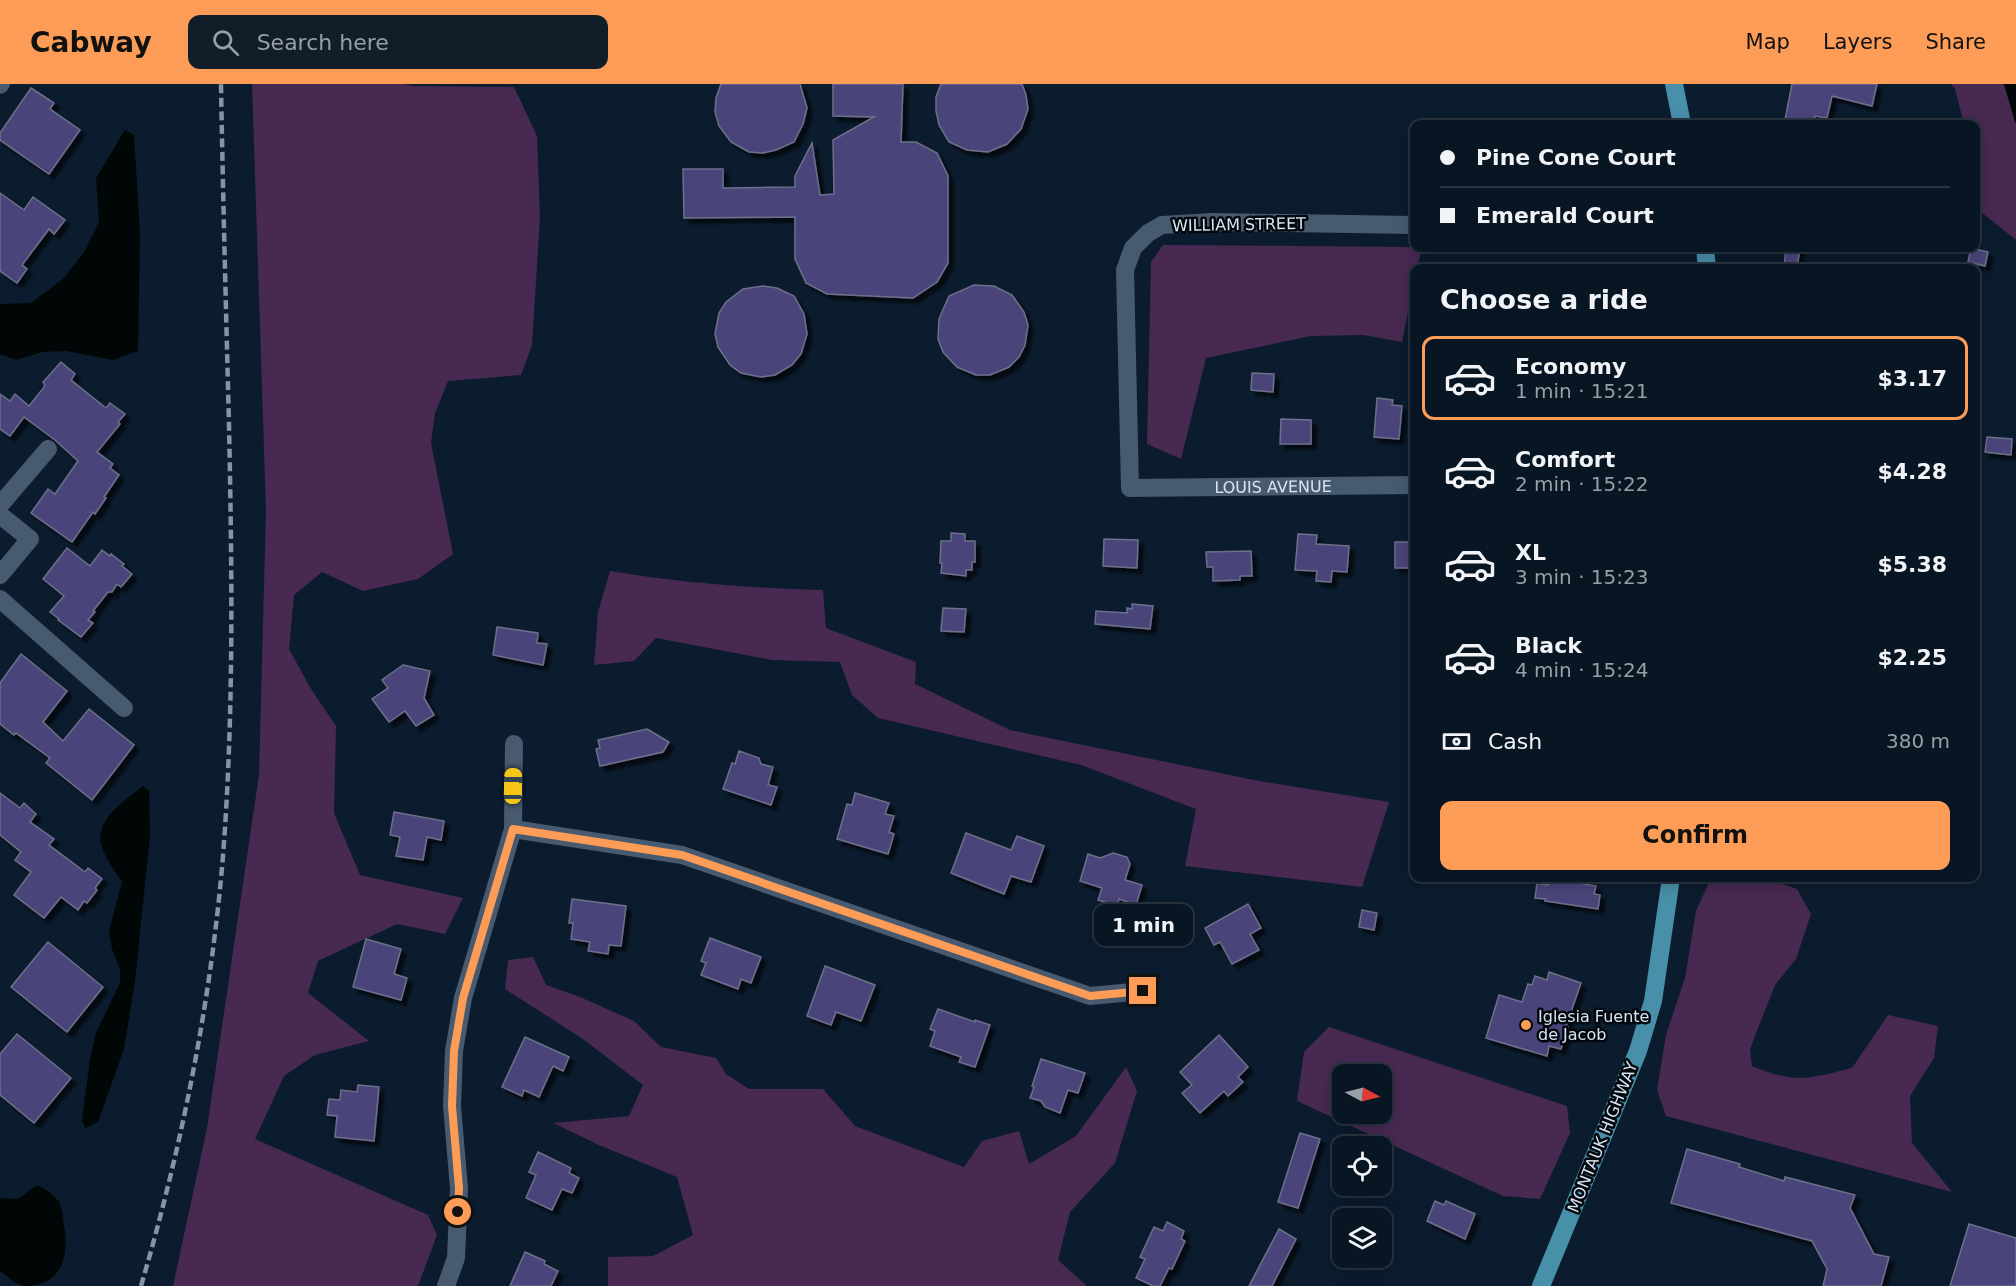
<!DOCTYPE html>
<html lang="en">
<head>
<meta charset="utf-8">
<style>
	:root { --surface:#081522; --page:#111e2a; --text:#f1f3f6; --muted:#989fa5; --line:#293440; --accent:#fd9c56 }
	body { margin:0; font-family:"DejaVu Sans",sans-serif; background:var(--page); color:var(--text); height:100vh; display:flex; flex-direction:column; font-size:22px; white-space:nowrap }
	* { box-sizing:border-box; margin:0 }
	p { font-size:20px; color:var(--muted) }
	.icon { flex:none; width:33px; height:33px; fill:none; stroke:currentColor; stroke-width:2; stroke-linecap:round; stroke-linejoin:round }
	.map { position:relative; flex:1; overflow:hidden }
	.panel { position:absolute; left:1410px; top:180px; width:570px; height:618px; display:flex; flex-direction:column; background:var(--surface); border-radius:12px; box-shadow:0 3px 15px #0003,0 0 0 2px var(--line) }
	.panel>* { flex:none }
	.guide { position:absolute; left:1410px; top:36px; width:570px; height:132px; border-radius:12px; box-shadow:0 3px 15px #0003,0 0 0 2px var(--line); display:grid; align-content:center; height:132px; padding:0 30px; background:var(--surface) }
	.needle { width:39px; rotate:97deg }
	.controls { position:absolute; left:1332px; top:980px; display:grid; gap:12px }
	.controls a { display:grid; place-items:center; width:60px; height:60px; border-radius:12px; background:var(--surface); box-shadow:0 3px 15px #0003,0 0 0 2px var(--line); font-size:30px }
	.end { position:absolute; width:27px; height:27px; margin:-14px; border:8px solid #fd9c56; background:#111; box-shadow:0 0 0 3px #111 }
	.from { border-radius:50% }
	.bubble { position:absolute; height:42px; border-radius:12px; background:var(--surface); box-shadow:0 3px 15px #0003,0 0 0 2px var(--line); font-size:20px; font-weight:800; line-height:42px; text-align:center }
	.car { position:absolute; width:18px; height:36px; margin:-18px -9px; border-radius:8px; box-shadow:0 0 4px 2px #0007; background:linear-gradient(#f5c518 24%,#345 0 40%,#f5c518 0 76%,#345 0 86%,#f5c518 0) }
	.guide b { display:flex; align-items:center; gap:21px; height:57px; font-size:22px }
	.guide b+b { border-top:2px solid var(--line) }
	.guide i { width:15px; height:15px; background:var(--text) }
	ul { padding:0; list-style:none }
	li { display:flex; align-items:center; gap:18px; height:84px; margin:0 12px 9px; padding:0 18px; border:3px solid transparent; border-radius:12px }
	li div { flex:1 }
	li b { display:block; font-size:22px }
	li em { font-style:normal; font-weight:800 }
	li.current { border-color:var(--accent) }
	li>.icon { width:54px; height:54px; stroke-width:1.5 }
	h2 { padding:0 30px; font-size:27px; line-height:72px }
	.pay { display:flex; align-items:center; gap:15px; height:66px; padding:0 30px; font-size:22px }
	.pay p { margin-inline-start:auto }
	.action { display:flex; gap:12px; margin-top:auto; padding:12px 30px }
	.action a { flex:1; height:69px; border-radius:12px; background:var(--accent); color:#111; font-size:24px; font-weight:800; line-height:69px; text-align:center }
	header { display:flex; align-items:center; gap:36px; box-sizing:border-box; height:84px; padding:0 30px; background:var(--accent); color:#111 }
	header strong { font-size:28px }
	nav { display:flex; gap:33px; margin-inline-start:auto; font-size:21px }
	.search { width:420px; height:54px; background:var(--page); display:flex; align-items:center; gap:15px; box-sizing:border-box; padding:0 21px; border-radius:12px; color:var(--muted); font-size:22px }
	.map>svg:first-child { display:block }
	.green { fill:#472952; fill-rule:evenodd }
	.water { fill:#000706 }
	.building { fill:#48457a; stroke:#6e6f8a; stroke-width:1.5; filter:url(#shadow) }
	.lines { fill:none; stroke-linecap:round; stroke-linejoin:round }
	.minor { stroke:#475a6f; stroke-width:18 }
	.major { stroke:#488fa9; stroke-width:18 }
	.rail { stroke:#8794a3; stroke-width:4.5; stroke-dasharray:9 4.5; stroke-linecap:butt }
	.route { stroke:#fd9c56; stroke-width:8 }
	.poi-dot { fill:#fd9c56; stroke:#02070e; stroke-width:2 }
	.labels { text-anchor:middle; stroke-width:5; stroke-linejoin:round; paint-order:stroke }
	.street-label { font-size:16px; fill:#d9e4f1; stroke:#02070e }
	.poi-label { font-size:16px; fill:#d9e4f1; stroke:#02070e; text-anchor:start }
</style>
</head>
<body>
<header>
<strong>Cabway</strong>
<div class="search"><svg class="icon" aria-label="search" viewBox="0 0 24 24"><circle cx="10" cy="10" r="6"/><path d="M15 15l6 6"/></svg>Search here</div>
<nav><a>Map</a><a>Layers</a><a>Share</a></nav>
</header>
<div class="map">
<svg width="2016" height="1202" viewBox="0 0 2016 1202">
	<defs>
		<filter id="shadow"><feDropShadow dx="5" dy="5" stdDeviation="1.5" flood-color="#0009"/></filter>
	</defs>
	<rect width="100%" height="100%" fill="#0b1c2e"/>
	<g class="green">
		<path d="M 252,0 L 404,0 L 412,2 L 514,3 L 537,52 L 540,133 L 532,261 L 521,291 L 448,297 L 435,329 L 431,359 L 453,470 L 418,495 L 363,507 L 322,488 L 294,511 L 289,565 L 311,605 L 336,642 L 334,729 L 360,791 L 463,814 L 445,850 L 397,840 L 318,877 L 308,909 L 369,957 L 315,971 L 284,992 L 255,1055 L 428,1131 L 437,1151 L 418,1202 L 173,1202 L 207,1044 L 259,691 L 266,426 Z"/>
		<path d="M 1951,0 L 2004,0 L 2016,39 L 2016,156 L 1976,124 L 1976,40 L 1964,40 L 1955,5 Z"/>
		<path d="M 1163,161 L 1414,163 L 1422,164 L 1417,184 L 1414,184 L 1414,198 L 1402,258 L 1363,251 L 1311,252 L 1206,274 L 1181,375 L 1147,360 L 1151,178 Z"/>
		<path d="M 610,487 C 680,499 752,504 823,506 L 826,544 L 916,578 L 915,600 L 1010,646 L 1259,697 L 1389,718 L 1362,803 L 1185,782 L 1196,725 L 1081,681 L 878,634 L 852,611 L 840,578 L 772,576 L 656,554 L 634,577 L 594,581 L 598,528 Z"/>
		<path d="M 1711,794 L 1764,794 L 1797,805 L 1811,830 L 1796,875 L 1775,901 L 1750,965 L 1752,982 C 1795,1000 1808,995 1852,984 L 1888,931 L 1938,942 L 1934,974 L 1910,1012 L 1912,1059 L 1952,1108 L 1666,1032 L 1657,1006 L 1666,951 L 1685,894 L 1696,827 Z"/>
		<path d="M 533,873 L 546,901 L 580,913 L 634,937 L 661,963 L 716,974 L 726,990 L 749,1005 L 823,1005 L 855,1042 L 964,1083 L 982,1057 L 1019,1047 L 1029,1080 L 1076,1052 L 1126,983 L 1137,1007 L 1115,1079 L 1070,1128 L 1058,1176 L 1087,1202 L 608,1202 L 608,1173 L 653,1172 L 693,1151 L 677,1093 L 599,1061 L 553,1039 L 629,1032 L 643,1001 L 583,955 L 505,905 L 508,876 Z"/>
		<path d="M 1329,943 L 1567,1022 L 1570,1049 L 1540,1115 L 1503,1112 L 1297,1017 L 1304,968 ZM 1342,990 L 1382,990 L 1382,1029 L 1342,1029 Z"/>
	</g>
	<g class="water">
		<path d="M 2004,0 L 2016,0 L 2016,39 L 2015,38 Z"/>
		<path d="M 125,46 L 134,51 L 140,149 L 138,267 L 113,276 L 66,267 L 42,268 L 16,276 L 0,270 L 0,220 L 31,219 L 63,195 L 84,168 L 99,138 L 96,94 Z"/>
		<path d="M 143,702 L 149,707 L 150,752 L 135,897 L 124,965 L 98,1038 L 85,1044 L 82,1036 L 90,976 L 96,949 L 120,899 L 120,885 L 112,865 L 109,847 L 122,798 C 115,787 104,773 101,760 C 96,734 126,716 143,702 Z"/>
		<path d="M 37,1101 C 46,1105 53,1110 59,1118 C 62,1124 63,1134 64,1141 C 69,1170 64,1202 24,1202 C 15,1200 7,1192 0,1187 L 0,1114 L 18,1115 Z"/>
	</g>
	<g class="building">
		<path d="M 721,0 L 800,0 L 807,24 L 803,40 L 794,58 L 776,66 L 763,69 L 749,68 L 731,58 L 719,42 L 715,28 L 716,14 Z"/>
		<path d="M 833,0 L 903,0 L 901,58 L 916,58 L 937,69 L 948,92 L 948,179 L 937,198 L 913,214 L 827,210 L 806,199 L 795,175 L 795,133 L 684,134 L 683,85 L 723,85 L 723,104 L 795,103 L 795,92 L 812,59 L 820,111 L 834,110 L 833,56 L 874,33 L 833,32 Z"/>
		<path d="M 941,0 L 1022,0 L 1026,11 L 1028,25 L 1021,45 L 1007,60 L 988,68 L 967,66 L 949,58 L 939,41 L 936,27 L 936,13 Z"/>
		<path d="M 1792,0 L 1877,0 L 1872,22 L 1832,12 L 1827,34 L 1815,32 L 1814,40 L 1790,40 L 1791,37 L 1785,36 Z"/>
		<path d="M 31,4 L 54,19 L 50,25 L 80,46 L 49,90 L 0,56 L 0,49 Z"/>
		<path d="M 0,109 L 24,126 L 33,113 L 65,136 L 54,150 L 49,145 L 22,181 L 27,185 L 17,199 L 0,187 Z"/>
		<path d="M 1786,164 L 1800,164 L 1797,184 L 1784,184 Z"/>
		<path d="M 1971,164 L 1988,168 L 1985,182 L 1968,178 Z"/>
		<path d="M 974,201 L 994,202 L 1012,211 L 1024,228 L 1028,241 L 1025,261 L 1019,273 L 1009,283 L 990,291 L 976,291 L 957,283 L 943,268 L 938,255 L 939,235 L 949,212 Z"/>
		<path d="M 763,202 L 777,204 L 794,212 L 804,230 L 807,250 L 801,270 L 792,281 L 775,291 L 761,293 L 741,289 L 730,281 L 718,263 L 715,250 L 719,229 L 726,218 L 743,205 Z"/>
		<path d="M 61,278 L 75,290 L 71,296 L 106,324 L 110,319 L 125,330 L 118,338 L 120,340 L 97,368 L 113,380 L 110,384 L 119,391 L 104,413 L 106,414 L 95,430 L 93,428 L 72,458 L 31,429 L 48,405 L 55,410 L 78,377 L 55,356 L 24,333 L 10,352 L 0,345 L 0,310 L 10,317 L 15,310 L 29,322 L 45,302 L 43,298 Z"/>
		<path d="M 1252,289 L 1274,290 L 1273,308 L 1251,306 Z"/>
		<path d="M 1377,314 L 1393,316 L 1392,321 L 1402,322 L 1399,355 L 1374,353 Z"/>
		<path d="M 1281,335 L 1311,336 L 1311,360 L 1280,360 Z"/>
		<path d="M 1987,353 L 2012,355 L 2011,371 L 1985,368 Z"/>
		<path d="M 951,449 L 965,450 L 965,457 L 975,457 L 975,478 L 972,478 L 972,486 L 966,486 L 966,492 L 941,489 L 942,479 L 940,479 L 941,457 L 951,457 Z"/>
		<path d="M 1298,450 L 1317,451 L 1316,460 L 1349,462 L 1347,488 L 1332,487 L 1331,498 L 1316,497 L 1317,487 L 1295,486 Z"/>
		<path d="M 1104,455 L 1138,456 L 1137,484 L 1103,482 Z"/>
		<rect x="1395" y="458" width="19" height="26"/>
		<path d="M 67,464 L 90,482 L 102,466 L 110,472 L 111,470 L 124,480 L 122,482 L 132,490 L 121,503 L 117,500 L 112,508 L 108,508 L 93,527 L 95,528 L 88,536 L 93,539 L 81,553 L 58,536 L 59,535 L 50,528 L 64,512 L 43,495 Z"/>
		<path d="M 1251,467 L 1252,492 L 1240,492 L 1240,496 L 1213,497 L 1213,483 L 1207,483 L 1206,468 Z"/>
		<path d="M 1132,520 L 1153,522 L 1150,545 L 1095,540 L 1096,527 L 1127,529 L 1127,524 L 1132,525 Z"/>
		<path d="M 943,524 L 966,525 L 964,548 L 941,547 Z"/>
		<path d="M 497,543 L 538,549 L 537,559 L 547,560 L 543,581 L 493,571 Z"/>
		<path d="M 21,570 L 67,607 L 43,638 L 63,657 L 89,625 L 134,661 L 92,716 L 46,679 L 50,674 L 16,649 L 14,651 L 0,640 L 0,599 Z"/>
		<path d="M 403,581 L 430,587 L 424,614 L 434,631 L 416,642 L 405,627 L 389,638 L 372,615 L 388,604 L 382,596 Z"/>
		<path d="M 647,645 L 669,658 L 663,668 L 600,682 L 596,665 L 600,664 L 598,656 Z"/>
		<path d="M 739,667 L 759,674 L 761,680 L 773,683 L 768,701 L 777,703 L 771,721 L 723,705 L 732,679 L 735,680 Z"/>
		<path d="M 0,709 L 20,724 L 24,719 L 36,730 L 30,738 L 54,755 L 49,761 L 85,788 L 88,784 L 102,795 L 95,804 L 97,806 L 87,819 L 84,817 L 78,826 L 61,813 L 44,834 L 14,811 L 31,788 L 15,776 L 21,768 L 0,751 Z"/>
		<path d="M 855,709 L 889,719 L 885,730 L 894,732 L 889,748 L 894,750 L 888,770 L 837,755 L 847,720 L 852,721 Z"/>
		<path d="M 394,728 L 444,737 L 441,756 L 427,753 L 423,776 L 396,772 L 400,753 L 390,751 Z"/>
		<path d="M 966,749 L 1011,766 L 1017,752 L 1044,762 L 1031,798 L 1011,792 L 1004,810 L 951,789 Z"/>
		<path d="M 1113,769 L 1127,773 L 1130,780 L 1125,796 L 1142,801 L 1136,821 L 1119,815 L 1117,822 L 1098,816 L 1102,804 L 1080,797 L 1088,770 L 1100,774 Z"/>
		<path d="M 1549,794 L 1568,794 L 1567,797 L 1596,802 L 1594,810 L 1600,811 L 1598,825 L 1545,817 L 1546,815 L 1535,814 L 1537,799 L 1548,801 Z"/>
		<path d="M 572,815 L 626,822 L 621,862 L 609,861 L 608,870 L 588,867 L 590,858 L 571,855 L 573,839 L 569,839 Z"/>
		<path d="M 1248,820 L 1261,844 L 1250,850 L 1259,866 L 1232,880 L 1220,858 L 1214,861 L 1205,844 Z"/>
		<path d="M 1362,826 L 1377,829 L 1374,846 L 1359,843 Z"/>
		<path d="M 710,854 L 761,873 L 751,899 L 741,895 L 738,905 L 701,891 L 706,879 L 701,877 Z"/>
		<path d="M 366,855 L 401,865 L 394,890 L 407,894 L 401,916 L 353,903 Z"/>
		<path d="M 48,858 L 103,903 L 67,948 L 11,903 Z"/>
		<path d="M 825,882 L 875,901 L 861,937 L 836,928 L 831,941 L 807,932 Z"/>
		<path d="M 1549,888 L 1581,899 L 1566,942 L 1568,943 L 1561,965 L 1549,962 L 1547,972 L 1486,954 L 1499,911 L 1522,918 L 1528,900 L 1532,901 L 1535,892 L 1547,896 Z"/>
		<path d="M 938,925 L 975,938 L 975,936 L 990,941 L 975,983 L 959,978 L 961,973 L 930,962 L 935,947 L 930,945 Z"/>
		<path d="M 17,950 L 71,994 L 34,1039 L 0,1011 L 0,970 Z"/>
		<path d="M 1219,951 L 1248,983 L 1238,993 L 1243,998 L 1228,1012 L 1224,1007 L 1200,1029 L 1182,1009 L 1192,1001 L 1180,988 Z"/>
		<path d="M 525,953 L 569,973 L 563,987 L 553,982 L 539,1013 L 524,1006 L 522,1012 L 502,1003 Z"/>
		<path d="M 1041,975 L 1085,989 L 1078,1009 L 1068,1006 L 1060,1029 L 1045,1023 L 1041,1017 L 1030,1014 L 1034,1003 L 1032,1002 Z"/>
		<path d="M 358,1001 L 379,1003 L 374,1057 L 335,1053 L 337,1032 L 327,1031 L 329,1015 L 340,1016 L 341,1006 L 357,1008 Z"/>
		<path d="M 1300,1049 L 1320,1055 L 1298,1124 L 1278,1118 Z"/>
		<path d="M 1687,1065 L 1740,1080 L 1739,1083 L 1784,1097 L 1785,1093 L 1855,1111 L 1850,1124 L 1874,1170 L 1889,1173 L 1881,1202 L 1823,1202 L 1827,1185 L 1812,1157 L 1671,1119 Z"/>
		<path d="M 538,1068 L 571,1084 L 569,1089 L 579,1094 L 572,1109 L 562,1105 L 552,1126 L 526,1114 L 536,1091 L 529,1088 Z"/>
		<path d="M 1435,1117 L 1444,1121 L 1446,1117 L 1475,1130 L 1465,1155 L 1427,1137 Z"/>
		<path d="M 1167,1138 L 1184,1147 L 1181,1155 L 1185,1157 L 1172,1185 L 1169,1184 L 1160,1202 L 1153,1202 L 1136,1194 L 1145,1175 L 1140,1173 L 1154,1143 L 1163,1147 Z"/>
		<path d="M 1969,1140 L 2016,1154 L 2016,1202 L 1950,1202 Z"/>
		<path d="M 1279,1145 L 1296,1155 L 1272,1202 L 1249,1202 Z"/>
		<path d="M 525,1168 L 545,1177 L 544,1180 L 558,1187 L 551,1202 L 510,1202 Z"/>
	</g>
	<g class="lines">
		<g class="minor">
			<path d="M 0,1 L 1,0"/>
			<path id="s1" d="M 1414,141 L 1212,138 L 1162,141 L 1148,149 L 1133,164 L 1125,186 L 1130,404 L 1414,401"/>
			<path d="M 0,421 L 48,365"/>
			<path d="M 0,431 L 30,455 L 0,491"/>
			<path d="M 0,515 L 124,624"/>
			<path d="M 513,745 L 682,771 L 1090,912 L 1143,907"/>
			<path d="M 446,1202 L 456,1174 L 459,1104 L 452,1022 L 454,967 L 463,914 L 513,745 L 514,660"/>
		</g>
		<g class="major">
			<path d="M 1674,0 L 1682,40"/>
			<path d="M 1705,164 L 1707,184"/>
			<path d="M 1541,1202 L 1638,967 L 1653,917 L 1671,794"/>
		</g>
		<path class="rail" d="M 141,1202 C 182,1062 211,917 223,772 C 234,628 232,485 229,341 C 226,227 223,114 221,0"/>
	</g>
	<g class="lines">
		<path class="route" d="M 458,1128 L 459,1104 L 452,1022 L 454,967 L 463,914 L 513,745 L 682,771 L 1090,912 L 1143,907"/>
	</g>
	<circle class="poi-dot" cx="1526" cy="941" r="6"/>
	<g class="labels">
		<g class="street-label">
			<text transform="translate(1239 140) rotate(-1)" y="6">WILLIAM STREET</text>
			<text dy="6" stroke="none"><textPath href="#s1" startOffset="674">LOUIS AVENUE</textPath></text>
			<text transform="translate(1602 1053) rotate(-68)" y="6">MONTAUK HIGHWAY</text>
		</g>
		<g class="poi-label">
			<text x="1538" y="938">Iglesia Fuente<tspan x="1538" dy="18">de Jacob</tspan></text>
		</g>
	</g>
</svg>
<div class="controls">
<a><svg class="needle" viewBox="-14 -14 28 28"><path d="M0-13l5 13h-10z" fill="#e53935"/><path d="M0 13l5-13h-10z" fill="#989fa5"/></svg></a>
<a><svg class="icon" aria-label="locate" viewBox="0 0 24 24"><circle cx="12" cy="12" r="6"/><path d="M12 2v4M12 18v4M2 12h4M18 12h4"/></svg></a>
<a><svg class="icon" aria-label="layers" viewBox="0 0 24 24"><path d="M12 4l9 5-9 5-9-5zM3 14l9 5 9-5"/></svg></a>
</div>
<i class="end from" style="left:458px;top:1128px"></i>
<i class="end" style="left:1143px;top:907px"></i>
<div class="bubble" style="left:1094px;top:820px;width:99px">1 min</div>
<i class="car" style="left:513px;top:702px;rotate:1deg"></i>
<div class="guide">
<b><i class="from"></i>Pine Cone Court</b>
<b><i></i>Emerald Court</b>
</div>
<section class="panel">
<h2>Choose a ride</h2>
<ul>
<li class="current"><svg class="icon" aria-label="car" viewBox="0 0 24 24"><path d="M5 17H2v-5l4-1 3-4h7l3 4 3 1v5h-3M9 17h6M6 11h13"/><circle cx="7" cy="17" r="2"/><circle cx="17" cy="17" r="2"/></svg><div><b>Economy</b><p>1 min · 15:21</p></div><em>$3.17</em></li>
<li><svg class="icon" aria-label="car" viewBox="0 0 24 24"><path d="M5 17H2v-5l4-1 3-4h7l3 4 3 1v5h-3M9 17h6M6 11h13"/><circle cx="7" cy="17" r="2"/><circle cx="17" cy="17" r="2"/></svg><div><b>Comfort</b><p>2 min · 15:22</p></div><em>$4.28</em></li>
<li><svg class="icon" aria-label="car" viewBox="0 0 24 24"><path d="M5 17H2v-5l4-1 3-4h7l3 4 3 1v5h-3M9 17h6M6 11h13"/><circle cx="7" cy="17" r="2"/><circle cx="17" cy="17" r="2"/></svg><div><b>XL</b><p>3 min · 15:23</p></div><em>$5.38</em></li>
<li><svg class="icon" aria-label="car" viewBox="0 0 24 24"><path d="M5 17H2v-5l4-1 3-4h7l3 4 3 1v5h-3M9 17h6M6 11h13"/><circle cx="7" cy="17" r="2"/><circle cx="17" cy="17" r="2"/></svg><div><b>Black</b><p>4 min · 15:24</p></div><em>$2.25</em></li>
</ul>
<div class="pay"><svg class="icon" aria-label="cash" viewBox="0 0 24 24"><path d="M3 7h18v10H3z"/><circle cx="12" cy="12" r="2"/></svg>Cash<p>380 m</p></div>
<div class="action"><a>Confirm</a></div>
</section>
</div>
</body>
</html>
